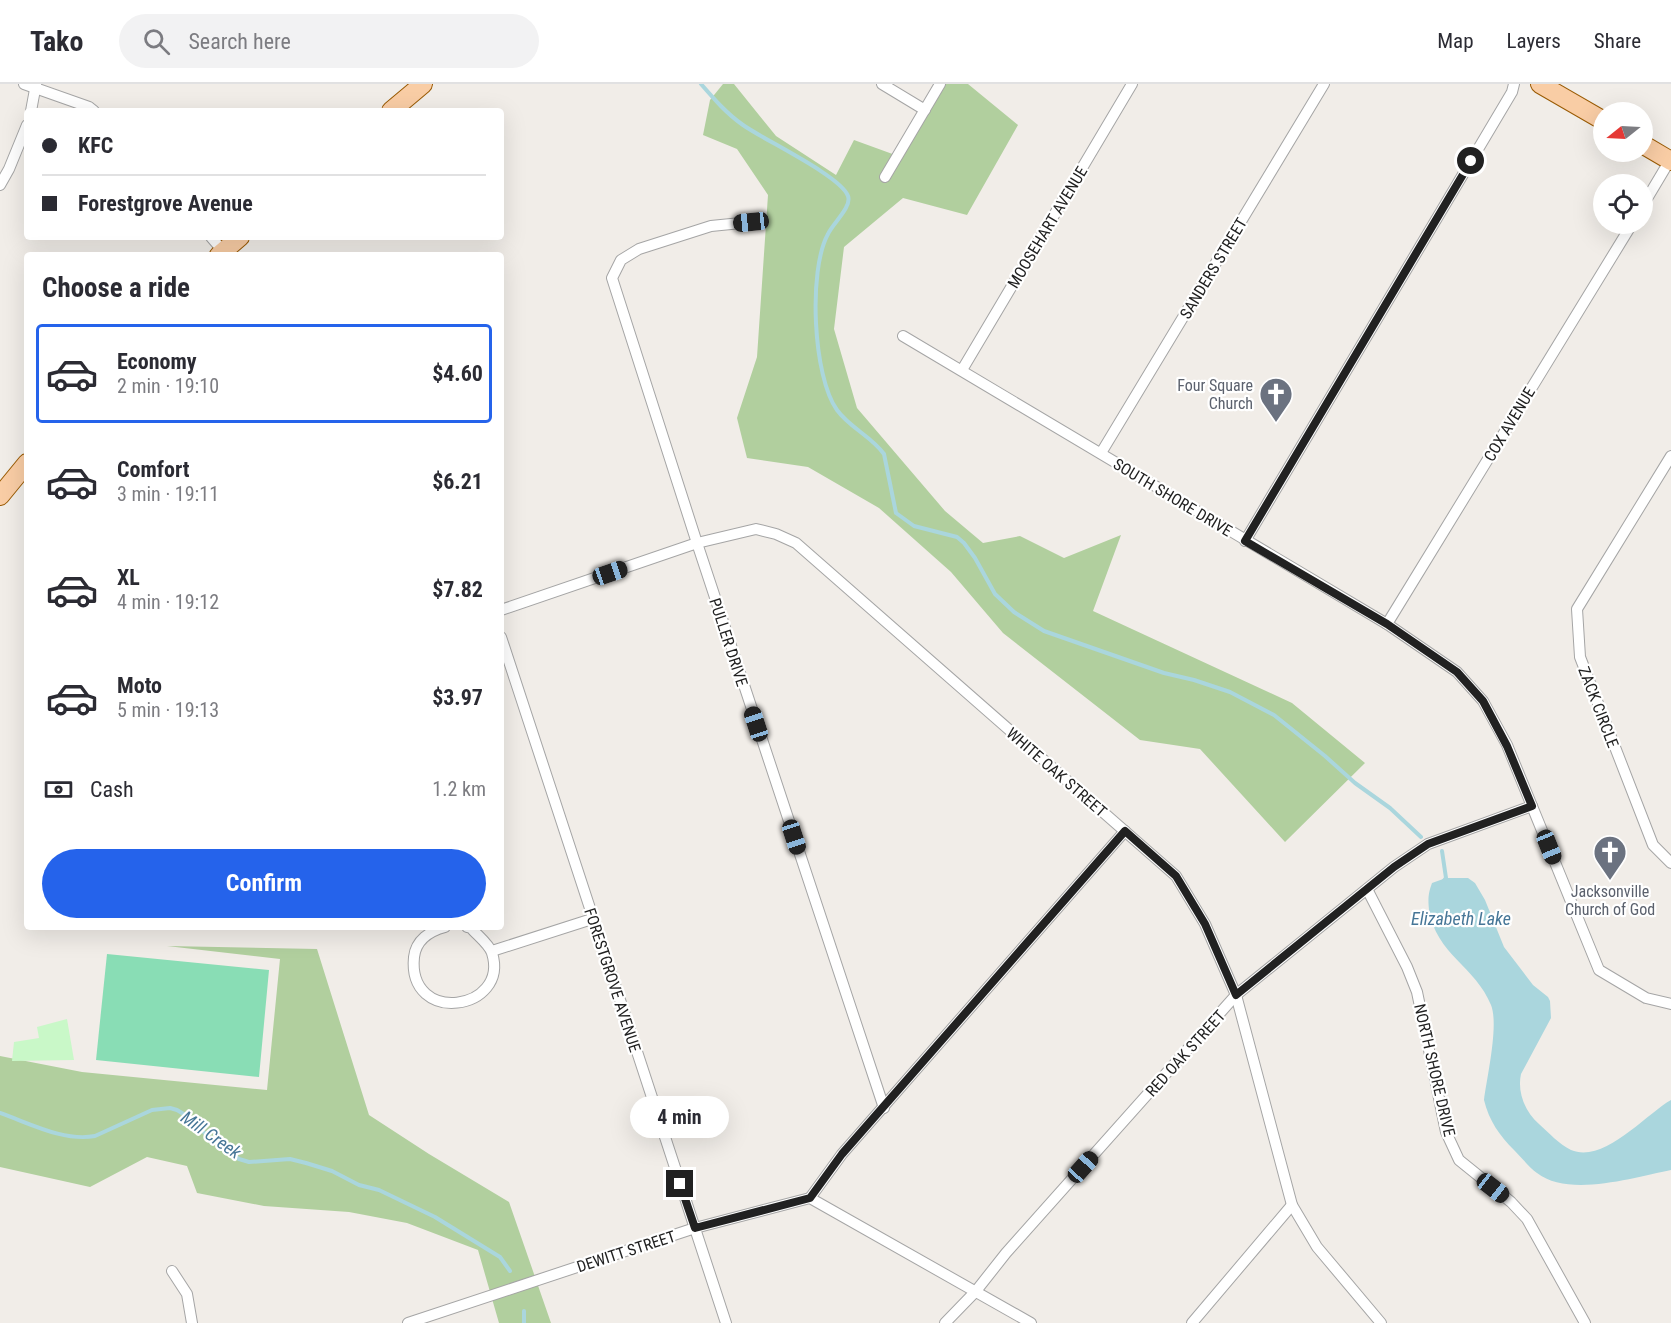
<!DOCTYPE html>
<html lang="en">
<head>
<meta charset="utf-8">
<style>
	:root { --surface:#fff; --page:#f2f2f3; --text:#2b2b33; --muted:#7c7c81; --line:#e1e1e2; --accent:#2563eb }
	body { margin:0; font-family:"Roboto Condensed",sans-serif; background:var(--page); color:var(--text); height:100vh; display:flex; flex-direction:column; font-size:22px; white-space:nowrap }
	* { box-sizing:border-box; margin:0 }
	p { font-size:20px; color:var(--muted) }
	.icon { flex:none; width:33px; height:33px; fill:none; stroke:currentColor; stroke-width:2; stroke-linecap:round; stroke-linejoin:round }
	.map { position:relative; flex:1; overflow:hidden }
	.side { position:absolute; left:24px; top:168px; width:480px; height:678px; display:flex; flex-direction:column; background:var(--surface); border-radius:6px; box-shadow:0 6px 24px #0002 }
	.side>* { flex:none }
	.banner { position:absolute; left:24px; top:24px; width:480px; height:132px; border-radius:6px; box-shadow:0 6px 24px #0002; display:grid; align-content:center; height:132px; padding:0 18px; background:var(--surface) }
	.needle { width:39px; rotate:252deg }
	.fabs { position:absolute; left:1593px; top:18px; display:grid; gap:12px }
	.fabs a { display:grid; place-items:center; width:60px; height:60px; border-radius:50%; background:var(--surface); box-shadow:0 6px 24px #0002; font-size:30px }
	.end { position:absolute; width:27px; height:27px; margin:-14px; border:8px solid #212121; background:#fff; box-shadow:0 0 0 3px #fff }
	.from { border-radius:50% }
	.bubble { position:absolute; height:42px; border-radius:21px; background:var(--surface); box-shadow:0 6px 24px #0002; font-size:20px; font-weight:700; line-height:42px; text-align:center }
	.car { position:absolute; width:18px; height:36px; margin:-18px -9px; border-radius:8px; box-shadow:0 0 4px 2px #0007; background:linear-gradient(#222 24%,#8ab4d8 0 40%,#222 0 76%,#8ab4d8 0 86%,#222 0) }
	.banner b { display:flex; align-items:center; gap:21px; height:57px; font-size:22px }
	.banner b+b { border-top:2px solid var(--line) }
	.banner i { width:15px; height:15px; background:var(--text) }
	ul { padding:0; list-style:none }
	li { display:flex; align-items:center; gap:18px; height:99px; margin:0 12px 9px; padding:0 6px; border:3px solid transparent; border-radius:6px }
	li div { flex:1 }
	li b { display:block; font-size:22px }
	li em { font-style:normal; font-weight:700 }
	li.active { border-color:var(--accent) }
	li>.icon { width:54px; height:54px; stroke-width:1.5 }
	h2 { padding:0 18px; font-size:27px; line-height:72px }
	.pay { display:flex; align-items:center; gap:15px; height:66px; padding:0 18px; font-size:22px }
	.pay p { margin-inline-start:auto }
	.button { display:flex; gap:12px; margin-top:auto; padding:12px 18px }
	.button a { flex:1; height:69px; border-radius:36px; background:var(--accent); color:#fff; font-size:24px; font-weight:700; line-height:69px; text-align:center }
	header { display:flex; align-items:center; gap:36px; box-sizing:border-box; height:84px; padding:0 30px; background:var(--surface); border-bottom:2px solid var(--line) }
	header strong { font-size:28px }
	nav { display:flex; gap:33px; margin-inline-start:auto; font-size:21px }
	.search { width:420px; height:54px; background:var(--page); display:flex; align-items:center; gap:15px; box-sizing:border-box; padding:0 21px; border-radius:33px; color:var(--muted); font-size:22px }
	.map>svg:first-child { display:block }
	.forest { fill:#b1cf9e }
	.park { fill:#c9f8c8 }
	.pitch { fill:#89ddb5 }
	.water { fill:#aad6dd }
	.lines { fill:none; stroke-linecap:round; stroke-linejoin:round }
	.stream { stroke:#aad6dd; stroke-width:4 }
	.minor-casing { stroke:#a5a5a5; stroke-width:12 }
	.primary-casing { stroke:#9a5b04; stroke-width:20 }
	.minor { stroke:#fff; stroke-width:10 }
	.primary { stroke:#f9cda5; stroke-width:18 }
	.route { stroke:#212121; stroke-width:8 }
	.labels { text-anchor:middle; stroke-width:4.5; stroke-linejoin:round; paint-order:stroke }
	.street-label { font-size:16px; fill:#212121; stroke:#fff }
	.worship-label { font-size:16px; fill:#5b616d; stroke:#fff; text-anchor:end }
	.water-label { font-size:18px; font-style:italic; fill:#467697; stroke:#fff }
</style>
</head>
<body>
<header>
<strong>Tako</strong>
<div class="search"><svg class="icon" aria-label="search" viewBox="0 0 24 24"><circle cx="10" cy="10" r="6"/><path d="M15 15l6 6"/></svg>Search here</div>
<nav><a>Map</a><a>Layers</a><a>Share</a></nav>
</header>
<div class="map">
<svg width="1671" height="1239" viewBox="0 0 1671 1239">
	<rect width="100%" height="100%" fill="#f1ede8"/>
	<g class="forest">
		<path d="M 723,0 L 734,0 L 776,52 L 836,91 L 854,56 L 898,72 L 940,0 L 968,0 L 1018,41 L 967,131 L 903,114 L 844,163 L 834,245 L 857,324 L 945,427 L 983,459 L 1020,452 L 1064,474 L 1121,451 L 1093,527 L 1292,619 L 1365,679 L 1285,758 L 1200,665 L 1140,656 L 1003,549 L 951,488 L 879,424 L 808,383 L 747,374 L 737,334 L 757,273 L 768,111 L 737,65 L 703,51 L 710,16 Z"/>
		<path d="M 167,862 L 317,865 L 369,1031 L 429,1070 L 509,1118 L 551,1239 L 499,1239 L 478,1166 L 407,1139 L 349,1128 L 264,1122 L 197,1109 L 187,1082 L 147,1073 L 90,1103 L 0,1083 L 0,972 L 82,988 L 267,1006 L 280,875 Z"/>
	</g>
	<path class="park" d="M 67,935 L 74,976 L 12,977 L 14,958 L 39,954 L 37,943 Z"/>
	<path class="pitch" d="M 107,870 L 269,886 L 259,993 L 96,976 Z"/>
	<path class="water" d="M 1446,794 L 1468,794 L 1475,799 L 1485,816 L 1504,863 L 1533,901 L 1548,913 L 1550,917 L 1551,934 L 1521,990 C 1517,1008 1525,1028 1539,1040 C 1549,1049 1559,1060 1571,1066 C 1604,1080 1646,1030 1671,1016 L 1671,1086 C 1635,1093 1569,1114 1537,1089 C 1529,1083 1522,1074 1514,1066 C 1500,1052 1489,1037 1484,1016 C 1487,993 1499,941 1491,921 C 1476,883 1436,870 1429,826 C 1428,815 1428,810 1432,799 Z"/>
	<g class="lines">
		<g class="stream">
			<path d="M 701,0 C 714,15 727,30 743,41 C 764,56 841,92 848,112 C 852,123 833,139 828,150 C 808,186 813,293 837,326 C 850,344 871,352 884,370 L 896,429 L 914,442 L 957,453 L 964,459 L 975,474 L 995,510 L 1014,528 L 1044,547 L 1164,589 L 1194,596 L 1230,608 L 1274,631 L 1325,672 L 1355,699 L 1390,724 L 1421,753"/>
			<path d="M 1442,767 L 1446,794 L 1443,798"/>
			<path d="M 0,1029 C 29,1039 64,1058 95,1052 L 152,1026 L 170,1024 L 177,1026 L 192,1035 L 209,1054 L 239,1075 L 249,1078 L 290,1075 L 306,1079 L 332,1087 L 359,1101 L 379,1106 L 435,1133 L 500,1173 L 510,1187"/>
			<path d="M 524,1239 L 524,1227"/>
		</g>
		<defs>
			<g id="minor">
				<path d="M 24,0 L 89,23 L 94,27"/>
				<path d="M 882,0 L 925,26"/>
				<path d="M 31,27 L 36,0"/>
				<path d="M 885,93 L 940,0"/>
				<path d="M 0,101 L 9,85 L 27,41"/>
				<path d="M 1642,123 L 1670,76"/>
				<path d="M 751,138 L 711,142 L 639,165 L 621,176 L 612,194 L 697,459 L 884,1024"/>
				<path d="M 211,153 L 223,167"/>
				<path d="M 903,252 L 1387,540 L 1457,588 L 1483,617 L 1507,661 L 1599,886 L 1646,914 L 1671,920"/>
				<path d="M 962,286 L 1132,0"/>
				<path d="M 1101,369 L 1324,0"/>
				<path d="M 1671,372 L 1577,525 L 1580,573 L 1653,761 L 1671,779"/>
				<path d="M 1245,457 L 1512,8 L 1514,0"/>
				<path d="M 501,526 L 697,459 L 756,445 L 776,450 L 796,459 L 1176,792 L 1205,840 L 1236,911 L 1292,1121 L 1317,1163 L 1381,1239"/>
				<path d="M 1387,540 L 1632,140"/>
				<path d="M 501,553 L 726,1239"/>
				<path d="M 1367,805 L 1407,883 L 1417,908 L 1446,1048 L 1459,1076 L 1511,1118 L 1527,1135 L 1585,1239"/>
				<path d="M 445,843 C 430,847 416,856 414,873 C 407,942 510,927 492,869 C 489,860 477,851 471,844 L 467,843"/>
				<path d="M 492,867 L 592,835"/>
				<path d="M 810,1114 L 842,1070 L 1125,747"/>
				<path d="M 172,1187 L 187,1210 L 192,1239"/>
				<path d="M 408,1239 L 695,1144 L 810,1114 L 1031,1239"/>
				<path d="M 945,1239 L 976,1207 L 1006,1169 L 1236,911 L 1394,783 L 1428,760 L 1532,722"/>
				<path d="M 1192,1239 L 1292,1121"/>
			</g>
			<g id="primary">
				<path d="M 1540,0 L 1604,37"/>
				<path d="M 391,27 L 423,0"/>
				<path d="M 1642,60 L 1671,77"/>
				<path d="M 219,171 L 240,153"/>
				<path d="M 0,412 L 27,379"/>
			</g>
		</defs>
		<use href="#minor" class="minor-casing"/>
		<use href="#primary" class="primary-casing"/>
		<use href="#minor" class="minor"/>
		<use href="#primary" class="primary"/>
	</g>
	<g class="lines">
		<path class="route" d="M 680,1100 L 695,1144 L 810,1114 L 842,1070 L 1125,747 L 1176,792 L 1205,840 L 1236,911 L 1394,783 L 1428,760 L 1532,722 L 1507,662 L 1483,617 L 1457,588 L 1387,540 L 1245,457 L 1471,77"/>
	</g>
	<defs>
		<symbol id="church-pin" viewBox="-11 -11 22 30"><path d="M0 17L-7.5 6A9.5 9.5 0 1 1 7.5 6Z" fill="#6b7280" stroke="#fff"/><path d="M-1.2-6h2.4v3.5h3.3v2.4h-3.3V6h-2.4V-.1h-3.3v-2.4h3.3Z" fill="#fff"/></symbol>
	</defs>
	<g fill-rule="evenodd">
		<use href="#church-pin" x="1257" y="291" width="38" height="52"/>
		<use href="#church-pin" x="1591" y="749" width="38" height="52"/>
	</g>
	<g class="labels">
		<g class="street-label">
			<text transform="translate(1047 143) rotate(-59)" y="6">MOOSEHART AVENUE</text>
			<text transform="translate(1213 184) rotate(-59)" y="6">SANDERS STREET</text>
			<text transform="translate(1509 340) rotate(-59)" y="6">COX AVENUE</text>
			<text transform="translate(1173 413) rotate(31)" y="6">SOUTH SHORE DRIVE</text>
			<text transform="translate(729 558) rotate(72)" y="6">PULLER DRIVE</text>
			<text transform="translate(1599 623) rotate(69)" y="6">ZACK CIRCLE</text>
			<text transform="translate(1057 688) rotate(41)" y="6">WHITE OAK STREET</text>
			<text transform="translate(613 896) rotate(72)" y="6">FORESTGROVE AVENUE</text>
			<text transform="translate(1185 969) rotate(-48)" y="6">RED OAK STREET</text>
			<text transform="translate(1435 986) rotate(77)" y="6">NORTH SHORE DRIVE</text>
			<text transform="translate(626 1167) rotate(-18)" y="6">DEWITT STREET</text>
		</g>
		<g class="worship-label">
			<text x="1253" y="307">Four Square<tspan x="1253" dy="18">Church</tspan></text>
			<text x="1610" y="813" text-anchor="middle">Jacksonville<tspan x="1610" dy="18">Church of God</tspan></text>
		</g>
		<g class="water-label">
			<text x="1461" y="841">Elizabeth Lake</text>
			<text transform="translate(211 1051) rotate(35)" y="6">Mill Creek</text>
		</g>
	</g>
</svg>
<div class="fabs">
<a><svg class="needle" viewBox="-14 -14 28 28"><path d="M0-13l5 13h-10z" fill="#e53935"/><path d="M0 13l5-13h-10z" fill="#7c7c81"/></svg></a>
<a><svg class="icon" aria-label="locate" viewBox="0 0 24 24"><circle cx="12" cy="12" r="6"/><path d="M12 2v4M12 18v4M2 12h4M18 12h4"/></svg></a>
</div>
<i class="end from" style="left:1471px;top:77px"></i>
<i class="end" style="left:680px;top:1100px"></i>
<div class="bubble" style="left:630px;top:1012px;width:99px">4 min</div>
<i class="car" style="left:751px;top:138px;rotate:264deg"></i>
<i class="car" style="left:610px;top:489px;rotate:71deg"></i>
<i class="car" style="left:756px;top:640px;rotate:342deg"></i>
<i class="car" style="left:794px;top:753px;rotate:162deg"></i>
<i class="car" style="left:1549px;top:763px;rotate:158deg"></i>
<i class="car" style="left:1083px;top:1083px;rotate:42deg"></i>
<i class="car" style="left:1493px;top:1104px;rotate:128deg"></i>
<div class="banner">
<b><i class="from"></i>KFC</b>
<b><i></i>Forestgrove Avenue</b>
</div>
<section class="side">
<h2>Choose a ride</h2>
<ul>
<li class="active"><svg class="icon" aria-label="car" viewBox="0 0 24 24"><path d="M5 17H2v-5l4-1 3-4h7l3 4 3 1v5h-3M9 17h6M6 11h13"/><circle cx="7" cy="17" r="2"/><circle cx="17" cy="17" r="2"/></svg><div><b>Economy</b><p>2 min · 19:10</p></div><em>$4.60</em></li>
<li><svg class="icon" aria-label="car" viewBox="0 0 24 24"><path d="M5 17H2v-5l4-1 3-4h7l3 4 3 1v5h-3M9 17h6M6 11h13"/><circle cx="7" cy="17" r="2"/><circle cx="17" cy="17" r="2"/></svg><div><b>Comfort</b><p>3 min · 19:11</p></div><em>$6.21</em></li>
<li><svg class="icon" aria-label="car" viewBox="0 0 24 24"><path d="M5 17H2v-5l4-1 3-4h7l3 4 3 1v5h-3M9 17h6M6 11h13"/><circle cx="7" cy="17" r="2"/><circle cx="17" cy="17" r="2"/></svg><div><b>XL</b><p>4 min · 19:12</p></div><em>$7.82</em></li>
<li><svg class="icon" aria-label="car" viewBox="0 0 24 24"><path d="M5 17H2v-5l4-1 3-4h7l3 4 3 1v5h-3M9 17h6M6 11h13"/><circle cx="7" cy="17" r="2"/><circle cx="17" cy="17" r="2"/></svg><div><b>Moto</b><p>5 min · 19:13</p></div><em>$3.97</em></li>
</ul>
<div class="pay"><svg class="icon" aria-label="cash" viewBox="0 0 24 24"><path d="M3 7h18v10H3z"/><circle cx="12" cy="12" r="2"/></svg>Cash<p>1.2 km</p></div>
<div class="button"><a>Confirm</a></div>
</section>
</div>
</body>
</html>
